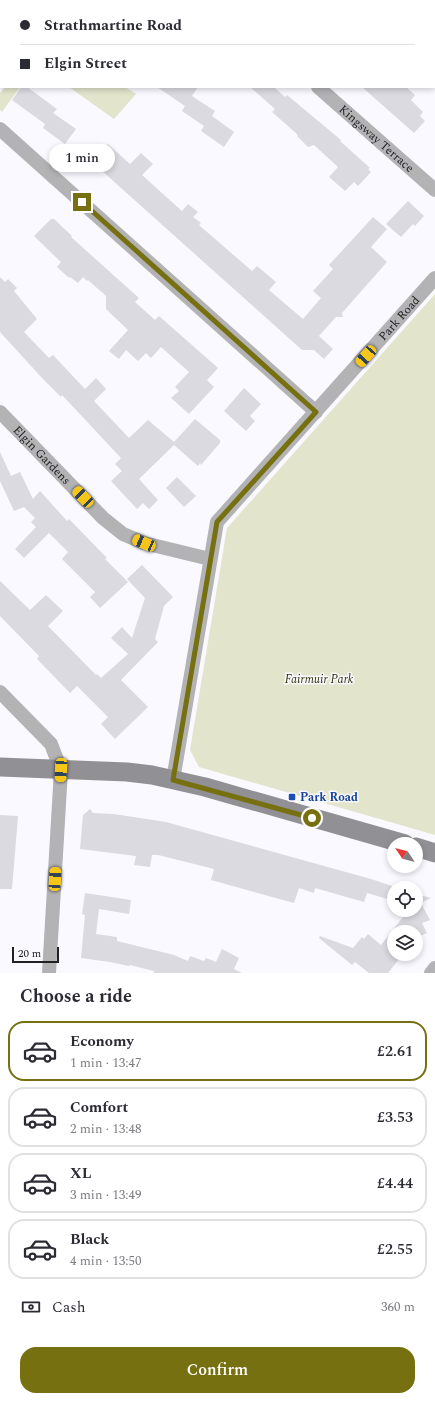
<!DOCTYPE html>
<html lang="en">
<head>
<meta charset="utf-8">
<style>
	:root { --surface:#fff; --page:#f7f7f7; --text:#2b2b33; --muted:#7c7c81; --line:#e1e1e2; --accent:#777010 }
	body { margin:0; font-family:Spectral,serif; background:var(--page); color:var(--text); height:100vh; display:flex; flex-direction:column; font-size:15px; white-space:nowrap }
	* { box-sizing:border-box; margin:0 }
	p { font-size:13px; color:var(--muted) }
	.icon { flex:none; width:22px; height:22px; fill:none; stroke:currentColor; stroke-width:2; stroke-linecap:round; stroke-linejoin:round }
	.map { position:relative; height:973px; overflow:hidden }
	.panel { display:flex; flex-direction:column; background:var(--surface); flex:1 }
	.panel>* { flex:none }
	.guide { position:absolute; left:0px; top:0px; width:435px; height:88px; box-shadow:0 2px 6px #0003; display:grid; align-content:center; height:88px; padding:0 20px; background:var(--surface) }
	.needle { width:26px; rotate:305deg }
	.fabs { position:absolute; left:387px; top:837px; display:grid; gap:8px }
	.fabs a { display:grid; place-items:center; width:36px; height:36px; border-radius:50%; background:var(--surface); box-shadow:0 2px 6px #0003; font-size:20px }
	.scale { position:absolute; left:12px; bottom:10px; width:47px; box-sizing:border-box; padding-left:4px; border:2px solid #212124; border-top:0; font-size:11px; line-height:14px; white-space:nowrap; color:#212124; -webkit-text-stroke:3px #f9f9ff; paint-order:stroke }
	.end { position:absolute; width:18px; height:18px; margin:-9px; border:5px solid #777010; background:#fff; box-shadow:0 0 0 2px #fff }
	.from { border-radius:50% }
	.bubble { position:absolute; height:28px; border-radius:14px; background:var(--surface); box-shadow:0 2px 6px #0003; font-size:13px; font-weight:600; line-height:28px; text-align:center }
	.car { position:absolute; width:12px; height:24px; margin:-12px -6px; border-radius:5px; box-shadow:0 0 3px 1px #0007; background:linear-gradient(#f5c518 24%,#345 0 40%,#f5c518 0 76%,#345 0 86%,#f5c518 0) }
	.guide b { display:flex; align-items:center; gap:14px; height:38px; font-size:15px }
	.guide b+b { border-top:1px solid var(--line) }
	.guide i { width:10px; height:10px; background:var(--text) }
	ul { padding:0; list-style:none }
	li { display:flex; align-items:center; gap:12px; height:60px; margin:0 8px 6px; padding:0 12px; border:2px solid var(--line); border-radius:16px }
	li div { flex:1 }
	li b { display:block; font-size:15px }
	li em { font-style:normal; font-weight:600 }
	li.active { border-color:var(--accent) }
	li>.icon { width:36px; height:36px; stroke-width:1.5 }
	h2 { padding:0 20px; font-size:18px; line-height:48px }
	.pay { display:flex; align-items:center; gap:10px; height:44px; padding:0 20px; font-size:15px }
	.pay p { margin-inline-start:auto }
	.cta { display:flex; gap:8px; margin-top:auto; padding:8px 20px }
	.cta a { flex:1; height:46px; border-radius:16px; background:var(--accent); color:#fff; font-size:16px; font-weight:600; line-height:46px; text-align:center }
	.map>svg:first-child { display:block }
	.green { fill:#e2e4cb }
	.building { fill:#dbdae1 }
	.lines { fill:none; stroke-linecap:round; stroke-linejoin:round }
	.street { stroke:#b3b3b6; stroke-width:14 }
	.secondary { stroke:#919094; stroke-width:19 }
	.highway { stroke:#636369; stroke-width:22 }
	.route { stroke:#777010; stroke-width:5 }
	.transit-dot { fill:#1a4fb4; stroke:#f9f9ff; stroke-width:1.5 }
	.labels { text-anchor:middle; stroke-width:3; stroke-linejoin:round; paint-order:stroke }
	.street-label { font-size:12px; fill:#212124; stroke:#f9f9ff }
	.park-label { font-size:12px; font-style:italic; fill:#33340b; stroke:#f9f9ff }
	.transit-label { font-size:12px; font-weight:bold; fill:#164399; stroke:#f9f9ff; text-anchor:start }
</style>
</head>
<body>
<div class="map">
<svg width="435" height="973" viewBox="0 0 435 973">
	<rect width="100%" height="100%" fill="#f9f9ff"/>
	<g class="green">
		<path d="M 5,87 L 20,87 L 2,112 L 0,110 L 0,93 Z"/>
		<path d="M 69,87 L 125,87 L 136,94 L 114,119 Z"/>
		<path d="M 435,294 L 435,835 L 199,767 L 190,750 L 227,528 Z"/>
	</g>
	<g class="building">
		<path d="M 21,87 L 27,87 L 57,109 L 53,113 L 76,129 L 65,144 L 43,128 L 45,124 L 12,100 Z"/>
		<path d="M 157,87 L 198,87 L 192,96 L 215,111 L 212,116 L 234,132 L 224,147 L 201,131 L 204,126 L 182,111 L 185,106 Z"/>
		<path d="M 250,87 L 274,87 L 285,97 L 287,95 L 341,140 L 340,141 L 370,168 L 368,169 L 371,172 L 358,186 L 354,182 L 345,191 L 329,177 L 338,167 L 314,145 L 308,147 L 297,136 L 298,135 L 272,112 L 275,109 Z"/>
		<path d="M 362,87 L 406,87 L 415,95 L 411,100 L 423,112 L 420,116 L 425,121 L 414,133 Z"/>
		<path d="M 108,144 L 130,164 L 141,153 L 153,164 L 142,175 L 182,211 L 188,204 L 198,212 L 193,217 L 201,223 L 199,225 L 252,271 L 257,266 L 276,282 L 269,290 L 303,319 L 321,298 L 313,291 L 333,269 L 329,265 L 373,217 L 387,229 L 371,247 L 387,262 L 342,313 L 343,317 L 336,317 L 319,336 L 333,349 L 324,359 L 314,350 L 302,350 L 92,162 Z"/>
		<path d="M 408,201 L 424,216 L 415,226 L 413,224 L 401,237 L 386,224 Z"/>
		<path d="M 51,219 L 54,219 L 72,236 L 71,237 L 139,298 L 135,302 L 155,320 L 159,316 L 218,368 L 207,380 L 214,387 L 189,414 L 171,398 L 179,391 L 175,387 L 189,372 L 161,347 L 151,358 L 146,353 L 138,361 L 126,350 L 119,359 L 109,351 L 128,330 L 106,309 L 106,296 L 88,280 L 87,281 L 83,277 L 78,283 L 70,277 L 69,278 L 57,267 L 61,262 L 34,236 Z"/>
		<path d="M 0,277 L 5,282 L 8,279 L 17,288 L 14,291 L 37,319 L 24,332 L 49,358 L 53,355 L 85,389 L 96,378 L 106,389 L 94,401 L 129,438 L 148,420 L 174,442 L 195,419 L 220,440 L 220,443 L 201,465 L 200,463 L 198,466 L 174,445 L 139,479 L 158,500 L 149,509 L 143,503 L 137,509 L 111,481 L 122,471 L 115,464 L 121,458 L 62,395 L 61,397 L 43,379 L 0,332 Z"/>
		<path d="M 244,388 L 261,404 L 250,416 L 255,421 L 246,431 L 224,411 Z"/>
		<path d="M 0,452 L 11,476 L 20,472 L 33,499 L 40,491 L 67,521 L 69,519 L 107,558 L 105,559 L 128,582 L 100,608 L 90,597 L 95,592 L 62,559 L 68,552 L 49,533 L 24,558 L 15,549 L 36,527 L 31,522 L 35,518 L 24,507 L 14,511 L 0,481 Z"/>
		<path d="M 177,477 L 196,496 L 184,507 L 166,488 Z"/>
		<path d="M 142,565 L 173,597 L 164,606 L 155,639 L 158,642 L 121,680 L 148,707 L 115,739 L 101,724 L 108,717 L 77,686 L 70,693 L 37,659 L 39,656 L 0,616 L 0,581 L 30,610 L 46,595 L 63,611 L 48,626 L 96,675 L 97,674 L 101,678 L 128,654 L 111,638 L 122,627 L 132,638 L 145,598 L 127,579 Z"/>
		<path d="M 90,809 L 93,813 L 114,814 L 166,822 L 371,879 L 398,888 L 394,888 L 394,901 L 367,893 L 364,902 L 315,888 L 314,893 L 299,888 L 294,903 L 211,880 L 214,869 L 158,855 L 152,855 L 150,867 L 134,865 L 136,856 L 80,849 L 83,815 Z"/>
		<path d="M 0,815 L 18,816 L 12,889 L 0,889 Z"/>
		<path d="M 85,893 L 131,900 L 129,914 L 99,909 L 96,934 L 117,937 L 117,941 L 174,955 L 188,961 L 190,956 L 204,961 L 206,958 L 216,962 L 222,949 L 239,958 L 234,969 L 242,973 L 154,973 L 154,971 L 130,965 L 129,966 L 110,962 L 81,958 L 85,915 L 82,914 Z"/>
		<path d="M 416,894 L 431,898 L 421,903 L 430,920 L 422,923 L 427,933 L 416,938 L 416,932 L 394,932 L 394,954 L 403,954 L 388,973 L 369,973 L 355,962 L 352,965 L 319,938 L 320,936 L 353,948 L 362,937 L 364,939 L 368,934 L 381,945 L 403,917 L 399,910 L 416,910 Z"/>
	</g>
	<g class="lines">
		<g class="street">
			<path d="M 220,0 L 221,1"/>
			<path d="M 68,1 L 69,0"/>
			<path d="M 401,1 L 402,0"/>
			<path d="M 0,78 L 1,76"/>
			<path id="s1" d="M 318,87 L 435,190"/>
			<path d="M 0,129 L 316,412"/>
			<path id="s2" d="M 0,412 L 103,518 L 123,534 L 144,543 L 210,559"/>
			<path d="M 0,692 L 51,744 L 61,770 L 49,973"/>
			<path id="s3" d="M 173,780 L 217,522 L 435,278"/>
			<path d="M 431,973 L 435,968"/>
		</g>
		<g class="secondary">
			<path d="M 0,767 L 127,772 L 152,775 L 205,787 L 405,844"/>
			<path d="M 416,847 L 435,853"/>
		</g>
		<path class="highway" d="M 0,6 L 1,5"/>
	</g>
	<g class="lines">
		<path class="route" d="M 82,202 L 316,412 L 217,522 L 173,780 L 312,818"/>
	</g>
	<rect class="transit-dot" x="288" y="793" width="8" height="8" rx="2"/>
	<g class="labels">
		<g class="street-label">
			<text dy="4" stroke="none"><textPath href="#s1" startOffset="78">Kingsway Terrace</textPath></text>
			<text dy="4" stroke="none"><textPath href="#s3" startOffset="535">Park Road</textPath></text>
			<text dy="4" stroke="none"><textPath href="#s2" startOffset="60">Elgin Gardens</textPath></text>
		</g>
		<g class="park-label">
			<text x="319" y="683">Fairmuir Park</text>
		</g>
		<g class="transit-label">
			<text x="300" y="801">Park Road</text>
		</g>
	</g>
</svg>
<div class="fabs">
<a><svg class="needle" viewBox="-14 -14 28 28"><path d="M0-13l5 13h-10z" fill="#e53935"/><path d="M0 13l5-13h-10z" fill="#7c7c81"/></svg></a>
<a><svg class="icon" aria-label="locate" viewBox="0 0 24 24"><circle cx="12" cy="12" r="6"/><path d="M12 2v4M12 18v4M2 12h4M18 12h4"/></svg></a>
<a><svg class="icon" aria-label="layers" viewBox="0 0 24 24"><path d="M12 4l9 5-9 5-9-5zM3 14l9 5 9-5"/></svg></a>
</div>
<div class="scale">20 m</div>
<i class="end from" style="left:312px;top:818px"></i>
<i class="end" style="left:82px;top:202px"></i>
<div class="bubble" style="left:49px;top:144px;width:66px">1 min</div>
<i class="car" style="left:366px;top:356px;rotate:222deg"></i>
<i class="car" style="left:83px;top:497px;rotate:316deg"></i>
<i class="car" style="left:144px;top:543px;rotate:293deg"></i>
<i class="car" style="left:61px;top:770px;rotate:183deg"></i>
<i class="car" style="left:55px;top:879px;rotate:3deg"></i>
<div class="guide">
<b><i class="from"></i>Strathmartine Road</b>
<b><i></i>Elgin Street</b>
</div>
</div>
<section class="panel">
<h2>Choose a ride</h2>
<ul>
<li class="active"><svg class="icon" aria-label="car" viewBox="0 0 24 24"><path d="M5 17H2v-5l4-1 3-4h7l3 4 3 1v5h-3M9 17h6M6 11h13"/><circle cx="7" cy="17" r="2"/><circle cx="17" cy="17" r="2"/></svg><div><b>Economy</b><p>1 min · 13:47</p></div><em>£2.61</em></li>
<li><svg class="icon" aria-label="car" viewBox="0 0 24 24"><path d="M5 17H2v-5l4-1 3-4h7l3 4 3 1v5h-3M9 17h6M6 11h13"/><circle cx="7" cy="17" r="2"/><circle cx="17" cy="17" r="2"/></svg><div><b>Comfort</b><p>2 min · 13:48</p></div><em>£3.53</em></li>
<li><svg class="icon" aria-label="car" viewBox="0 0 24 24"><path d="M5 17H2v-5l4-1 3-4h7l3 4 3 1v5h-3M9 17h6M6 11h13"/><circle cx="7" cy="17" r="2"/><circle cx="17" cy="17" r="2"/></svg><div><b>XL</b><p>3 min · 13:49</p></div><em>£4.44</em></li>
<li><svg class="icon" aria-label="car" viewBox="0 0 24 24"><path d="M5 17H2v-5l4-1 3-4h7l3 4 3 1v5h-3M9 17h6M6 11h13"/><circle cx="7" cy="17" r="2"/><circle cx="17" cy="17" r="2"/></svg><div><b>Black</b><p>4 min · 13:50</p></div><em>£2.55</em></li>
</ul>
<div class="pay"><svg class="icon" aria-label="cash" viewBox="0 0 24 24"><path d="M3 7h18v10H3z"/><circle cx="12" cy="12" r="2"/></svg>Cash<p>360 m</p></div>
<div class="cta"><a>Confirm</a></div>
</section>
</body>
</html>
